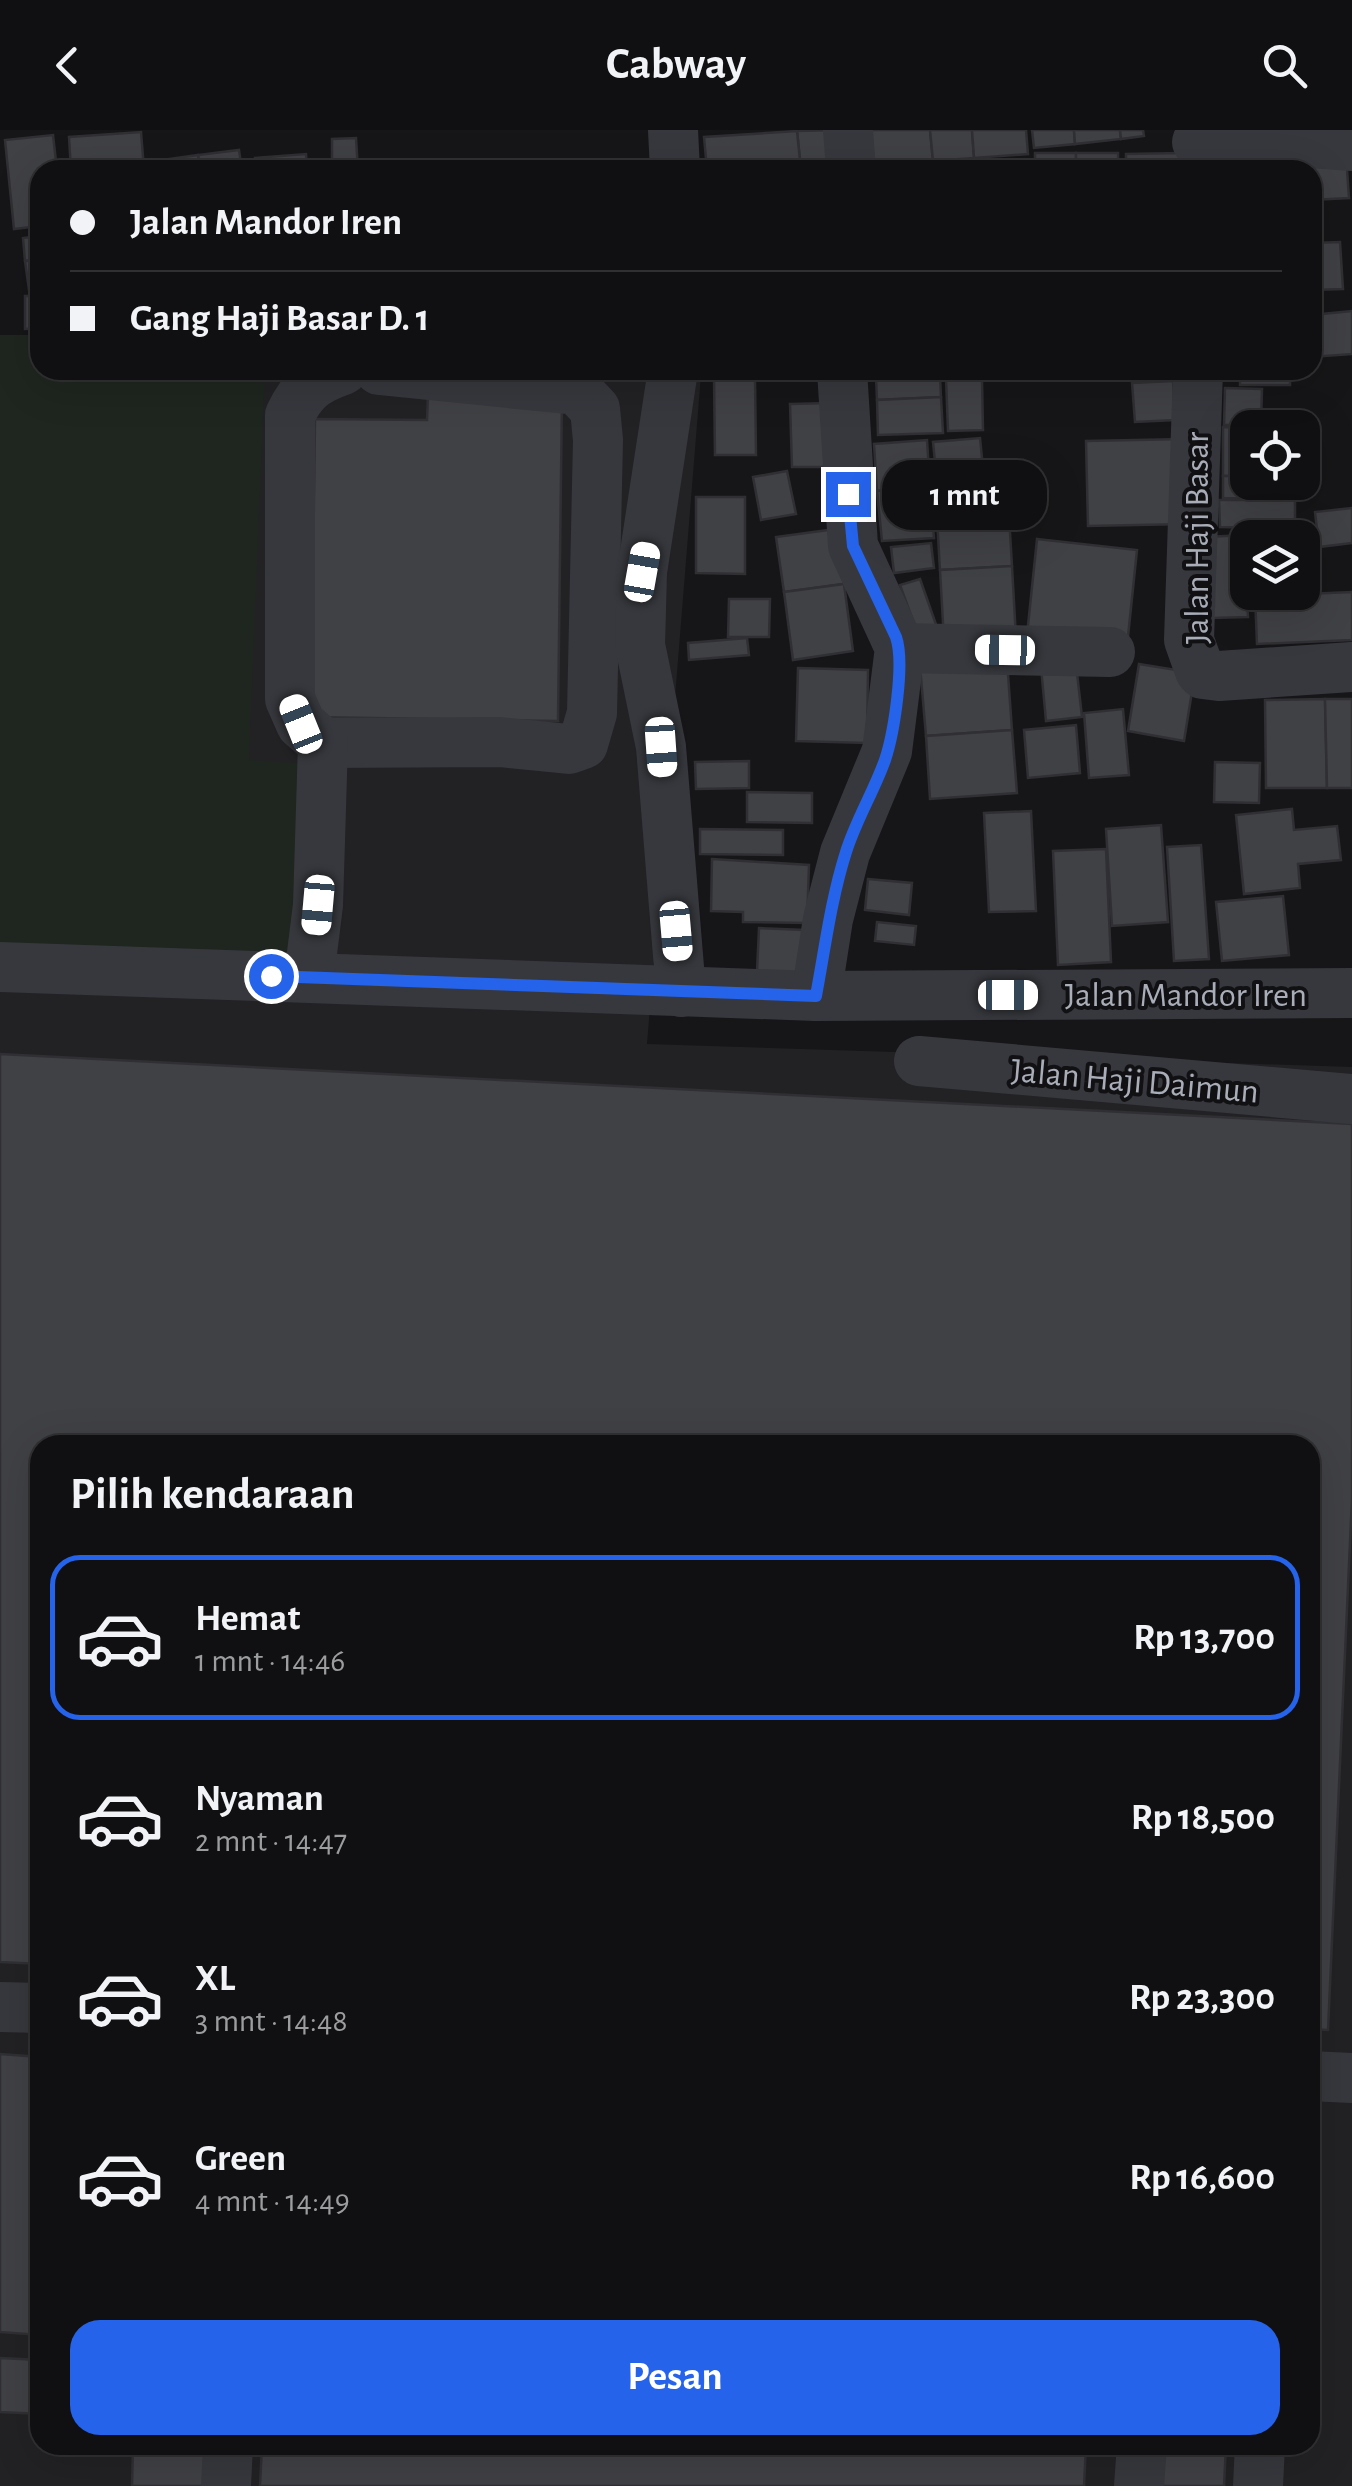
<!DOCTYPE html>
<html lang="id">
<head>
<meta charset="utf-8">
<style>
	:root { --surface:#101012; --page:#1e1e20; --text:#f1f3f6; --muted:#9c9d9f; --line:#303032; --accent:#2563eb }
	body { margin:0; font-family:"Alegreya Sans",sans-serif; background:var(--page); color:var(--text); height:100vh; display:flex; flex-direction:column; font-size:38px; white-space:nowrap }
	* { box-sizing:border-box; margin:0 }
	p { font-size:32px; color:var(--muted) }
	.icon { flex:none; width:55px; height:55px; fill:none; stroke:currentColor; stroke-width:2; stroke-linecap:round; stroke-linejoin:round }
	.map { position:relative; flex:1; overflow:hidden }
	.sheet { position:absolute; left:30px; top:1305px; width:1290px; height:1020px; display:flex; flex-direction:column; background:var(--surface); border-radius:30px; box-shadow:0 10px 40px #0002,0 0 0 2px var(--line) }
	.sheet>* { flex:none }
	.hud { position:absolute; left:30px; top:30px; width:1292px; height:220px; border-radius:30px; box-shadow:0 10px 40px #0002,0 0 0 2px var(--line); display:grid; align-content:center; height:220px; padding:0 40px; background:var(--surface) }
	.controls { position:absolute; left:1230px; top:280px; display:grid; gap:20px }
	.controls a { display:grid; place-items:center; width:90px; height:90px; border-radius:20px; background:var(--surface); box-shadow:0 10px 40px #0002,0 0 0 2px var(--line); font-size:50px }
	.end { position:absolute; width:45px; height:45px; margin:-22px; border:12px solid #2563eb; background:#fff; box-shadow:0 0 0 5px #fff }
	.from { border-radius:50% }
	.bubble { position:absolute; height:70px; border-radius:30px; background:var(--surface); box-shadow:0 10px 40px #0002,0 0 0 2px var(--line); font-size:32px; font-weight:700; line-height:70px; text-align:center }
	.car { position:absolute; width:30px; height:60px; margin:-30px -15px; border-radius:12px; box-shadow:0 0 8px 2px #0007; background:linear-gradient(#fff 24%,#345 0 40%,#fff 0 76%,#345 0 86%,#fff 0) }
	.hud b { display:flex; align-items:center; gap:35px; height:95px; font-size:38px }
	.hud b+b { border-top:2px solid var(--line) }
	.hud i { width:25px; height:25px; background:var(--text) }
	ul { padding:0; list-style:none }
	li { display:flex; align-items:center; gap:30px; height:165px; margin:0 20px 15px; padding:0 20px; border:5px solid transparent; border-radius:30px }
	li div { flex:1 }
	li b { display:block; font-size:38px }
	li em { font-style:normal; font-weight:700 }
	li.on { border-color:var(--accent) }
	li>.icon { width:90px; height:90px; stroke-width:1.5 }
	h2 { padding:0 40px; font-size:45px; line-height:120px }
	.cta { display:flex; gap:20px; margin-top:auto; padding:20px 40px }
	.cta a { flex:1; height:115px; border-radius:30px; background:var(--accent); color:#fff; font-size:40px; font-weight:700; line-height:115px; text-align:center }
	header { display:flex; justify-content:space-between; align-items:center; height:130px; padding:0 40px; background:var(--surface); font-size:45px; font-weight:700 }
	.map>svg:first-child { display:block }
	.built { fill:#222225; fill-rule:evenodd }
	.green { fill:#1e261f }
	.building { fill:#404145; stroke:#303034; stroke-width:2.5 }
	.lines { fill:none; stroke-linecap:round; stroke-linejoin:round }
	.minor { stroke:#37383d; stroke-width:50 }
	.route { stroke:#2563eb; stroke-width:12 }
	.labels { text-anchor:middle; stroke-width:8; stroke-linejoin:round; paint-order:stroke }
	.street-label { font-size:35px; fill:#a8adb8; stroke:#111113 }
</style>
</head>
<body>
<header><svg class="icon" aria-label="back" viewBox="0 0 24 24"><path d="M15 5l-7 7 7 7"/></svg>Cabway<svg class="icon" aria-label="search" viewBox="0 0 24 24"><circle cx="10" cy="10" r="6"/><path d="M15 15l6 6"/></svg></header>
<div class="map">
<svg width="1352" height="2356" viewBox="0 0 1352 2356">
	<rect width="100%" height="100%" fill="#161618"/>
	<path class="built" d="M 0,211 L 40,240 L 596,240 L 701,245 L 647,914 L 1352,937 L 1352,2356 L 0,2356 ZM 40,1315 L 1310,1315 L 1310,2315 L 40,2315 Z"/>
	<path class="green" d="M 0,205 L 40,205 L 40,240 L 265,240 L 249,630 L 305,634 L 302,822 L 0,814 Z"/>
	<g class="building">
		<path d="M 837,0 L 841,40 L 801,40 L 797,1 Z"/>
		<path d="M 871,0 L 930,0 L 933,31 L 874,36 Z"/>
		<path d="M 930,0 L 972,0 L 974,28 L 933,31 Z"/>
		<path d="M 972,0 L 1026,0 L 1028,24 L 974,28 Z"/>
		<path d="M 1032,0 L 1074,0 L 1075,14 L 1034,18 Z"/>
		<path d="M 1074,0 L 1120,0 L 1121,9 L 1075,14 Z"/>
		<path d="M 1120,0 L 1143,0 L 1144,6 L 1121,9 Z"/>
		<path d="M 797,1 L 801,40 L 707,40 L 704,7 Z"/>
		<path d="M 141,2 L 144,39 L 71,40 L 69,7 Z"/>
		<path d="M 53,5 L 57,40 L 40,40 L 40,96 L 14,99 L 5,10 Z"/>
		<path d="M 356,8 L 358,40 L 332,40 L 332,9 Z"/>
		<path d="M 239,20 L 242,40 L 200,40 L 198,25 Z"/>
		<rect x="1035" y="23" width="41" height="17"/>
		<rect x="1076" y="23" width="42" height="17"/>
		<path d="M 1181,23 L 1181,40 L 1126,40 L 1126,24 Z"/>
		<path d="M 306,24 L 307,40 L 256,40 L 255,28 Z"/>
		<path d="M 198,25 L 200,40 L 170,40 L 169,29 Z"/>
		<path d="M 1346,25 L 1349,68 L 1312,70 L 1312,40 L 1241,40 L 1240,32 Z"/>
		<path d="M 40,106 L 40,130 L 25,131 L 23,108 Z"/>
		<path d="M 1340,112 L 1343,159 L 1312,160 L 1312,113 Z"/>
		<path d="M 40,130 L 40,158 L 29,160 L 25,131 Z"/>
		<path d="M 25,166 L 40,166 L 40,198 L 25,199 Z"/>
		<path d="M 1352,181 L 1352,224 L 1312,227 L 1312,185 Z"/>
		<path d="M 876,240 L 940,240 L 940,246 L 876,248 Z"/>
		<rect x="1240" y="240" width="50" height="15"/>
		<path d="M 940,246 L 941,267 L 877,270 L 876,248 Z"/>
		<path d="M 714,248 L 755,248 L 756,325 L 715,325 Z"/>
		<path d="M 982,248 L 983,300 L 948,301 L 946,249 Z"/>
		<path d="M 1173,251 L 1175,290 L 1135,292 L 1132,253 Z"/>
		<path d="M 1225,258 L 1262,259 L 1261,295 L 1224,295 Z"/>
		<path d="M 428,264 L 562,267 L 558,591 L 311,587 L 315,289 L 427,290 Z"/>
		<path d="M 941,267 L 943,303 L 878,305 L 877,270 Z"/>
		<path d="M 830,273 L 831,337 L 792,337 L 790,274 Z"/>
		<path d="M 1223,297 L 1271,298 L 1248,298 L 1248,346 L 1223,346 Z"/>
		<path d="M 980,308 L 985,358 L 938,362 L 933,312 Z"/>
		<path d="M 1184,309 L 1186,394 L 1088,396 L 1086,311 Z"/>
		<path d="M 927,310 L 930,357 L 877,361 L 874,314 Z"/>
		<path d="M 787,341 L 796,384 L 761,390 L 753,347 Z"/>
		<path d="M 1223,346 L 1248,346 L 1248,352 L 1293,352 L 1292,369 L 1223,368 Z"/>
		<path d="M 930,357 L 934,408 L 882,411 L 877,361 Z"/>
		<path d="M 696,367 L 745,367 L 745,444 L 696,443 Z"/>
		<path d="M 1008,368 L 1012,436 L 940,440 L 936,372 Z"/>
		<path d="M 1219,370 L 1295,370 L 1295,407 L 1263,406 L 1263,398 L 1220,397 Z"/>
		<path d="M 1352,378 L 1352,413 L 1319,417 L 1315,382 Z"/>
		<path d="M 836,399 L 844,454 L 784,462 L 776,407 Z"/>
		<path d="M 1243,405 L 1248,487 L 1211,488 L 1207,407 Z"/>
		<path d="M 1037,409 L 1137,420 L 1127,516 L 1027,505 Z"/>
		<path d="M 931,413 L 934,438 L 894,443 L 891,417 Z"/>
		<path d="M 1012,436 L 1016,508 L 944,511 L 940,440 Z"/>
		<path d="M 920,449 L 939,503 L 920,510 L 900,455 Z"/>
		<path d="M 844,454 L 853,521 L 793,530 L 784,462 Z"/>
		<path d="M 1352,462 L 1352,510 L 1257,514 L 1255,466 Z"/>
		<path d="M 729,469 L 770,469 L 769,507 L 728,507 Z"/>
		<path d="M 747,508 L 749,525 L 689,530 L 688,513 Z"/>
		<path d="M 1007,530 L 1012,600 L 926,606 L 920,536 Z"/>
		<path d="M 1076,534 L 1082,587 L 1046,591 L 1041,537 Z"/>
		<path d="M 1139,534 L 1195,543 L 1184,611 L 1128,601 Z"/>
		<path d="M 798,538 L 868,540 L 867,613 L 796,611 Z"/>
		<path d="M 1325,569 L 1327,658 L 1266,658 L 1265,570 Z"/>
		<path d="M 1325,569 L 1352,569 L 1352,658 L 1327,658 Z"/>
		<path d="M 1123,579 L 1129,645 L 1089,648 L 1084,583 Z"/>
		<path d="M 1076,595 L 1080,643 L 1028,648 L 1024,600 Z"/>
		<path d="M 1012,600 L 1017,663 L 930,669 L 926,606 Z"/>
		<path d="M 749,631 L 749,658 L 696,659 L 695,632 Z"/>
		<path d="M 1215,632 L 1260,633 L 1259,673 L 1214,672 Z"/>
		<path d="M 747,662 L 812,663 L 812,693 L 747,692 Z"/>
		<path d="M 1292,679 L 1294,700 L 1337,696 L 1341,730 L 1298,734 L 1300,758 L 1244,764 L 1236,685 Z"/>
		<path d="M 1031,681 L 1036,781 L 989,782 L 984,683 Z"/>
		<path d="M 1161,695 L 1168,792 L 1112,796 L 1106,699 Z"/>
		<path d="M 700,699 L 783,700 L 783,725 L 700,724 Z"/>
		<path d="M 1201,715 L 1209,829 L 1174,831 L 1167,717 Z"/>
		<path d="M 1106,719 L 1111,832 L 1058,835 L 1053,721 Z"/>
		<path d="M 712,729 L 809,735 L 807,793 L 743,792 L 743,782 L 711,781 Z"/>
		<path d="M 868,749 L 912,753 L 909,785 L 865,780 Z"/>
		<path d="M 1283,766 L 1289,825 L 1222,831 L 1216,772 Z"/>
		<path d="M 877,792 L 916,796 L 914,815 L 875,811 Z"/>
		<path d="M 759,798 L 805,800 L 803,843 L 757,841 Z"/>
		<path d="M 0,924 L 1352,994 L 1352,1368 L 1328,1900 L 1310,1899 L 1310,1315 L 40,1315 L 40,1834 L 0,1832 Z"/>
		<path d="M 0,1924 L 40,1927 L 40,2205 L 0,2202 Z"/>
		<path d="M 0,2228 L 40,2230 L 40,2284 L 0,2282 Z"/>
		<path d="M 133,2315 L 218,2315 L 217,2356 L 132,2356 Z"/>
		<path d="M 262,2315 L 1086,2315 L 1084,2356 L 260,2356 Z"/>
		<path d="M 1162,2315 L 1226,2315 L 1224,2356 L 1161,2356 Z"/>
	</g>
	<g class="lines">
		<g class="minor">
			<path d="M 673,0 L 675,40"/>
			<path d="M 848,0 L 851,40"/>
			<path d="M 1197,12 L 1296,12 L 1352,16"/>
			<path d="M 343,240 C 315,250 303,258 290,285 L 290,569 L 301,594 L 323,613 L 500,612 L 569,619 L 583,614 L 592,583 L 598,310 L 595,279 L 577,260 L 379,240"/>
			<path d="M 673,240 L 642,442 L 640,515 L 661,617 L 681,862"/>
			<path d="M 1198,240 L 1189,510 L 1200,541 L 1203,544 L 1219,546 L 1352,537"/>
			<path d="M 900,518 L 1110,522"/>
			<path d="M 0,837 L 816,866 L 1352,863"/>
			<path d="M 309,847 L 318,775 L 323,613"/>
			<path d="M 816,866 L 828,789 L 845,723 L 887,621 L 900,518 L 853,416 L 842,240"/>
			<path d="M 919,931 L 1352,969"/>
			<path d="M 0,1877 L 40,1878"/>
			<path d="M 1310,1946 L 1352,1948"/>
			<path d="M 226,2356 L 228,2315"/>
			<path d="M 1139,2356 L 1142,2315"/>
			<path d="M 1258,2356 L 1260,2315"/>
		</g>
	</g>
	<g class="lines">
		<path class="route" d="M 271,846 L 816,866 C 825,818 831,769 846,722 C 856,690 874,661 885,630 C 894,603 905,533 896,507 L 853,416 L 848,364"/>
	</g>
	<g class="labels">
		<g class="street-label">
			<text transform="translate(1196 408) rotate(-90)" y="12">Jalan Haji Basar</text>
			<text x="1186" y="876">Jalan Mandor Iren</text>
			<text transform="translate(1135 950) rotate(5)" y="12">Jalan Haji Daimun</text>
		</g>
	</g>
</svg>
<div class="controls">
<a><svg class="icon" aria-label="locate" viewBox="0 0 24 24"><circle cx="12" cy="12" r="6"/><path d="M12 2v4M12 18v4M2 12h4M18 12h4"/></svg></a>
<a><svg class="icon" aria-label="layers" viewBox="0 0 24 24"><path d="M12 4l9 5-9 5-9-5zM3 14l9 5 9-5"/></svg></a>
</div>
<i class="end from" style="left:271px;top:846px"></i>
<i class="end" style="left:848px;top:364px"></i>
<div class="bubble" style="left:882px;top:330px;width:165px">1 mnt</div>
<i class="car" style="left:642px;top:442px;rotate:10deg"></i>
<i class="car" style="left:1005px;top:520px;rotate:271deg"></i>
<i class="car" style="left:301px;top:594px;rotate:338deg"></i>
<i class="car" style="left:661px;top:617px;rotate:176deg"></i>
<i class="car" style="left:318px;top:775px;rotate:185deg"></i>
<i class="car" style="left:676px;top:801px;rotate:175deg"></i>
<i class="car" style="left:1008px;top:865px;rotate:90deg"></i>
<div class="hud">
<b><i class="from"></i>Jalan Mandor Iren</b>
<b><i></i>Gang Haji Basar D. 1</b>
</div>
<section class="sheet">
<h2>Pilih kendaraan</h2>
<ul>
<li class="on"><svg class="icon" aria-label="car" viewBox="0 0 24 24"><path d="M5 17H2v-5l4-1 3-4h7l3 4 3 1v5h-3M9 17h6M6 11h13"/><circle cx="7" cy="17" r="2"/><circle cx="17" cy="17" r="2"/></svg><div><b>Hemat</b><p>1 mnt · 14:46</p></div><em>Rp 13,700</em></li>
<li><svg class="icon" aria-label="car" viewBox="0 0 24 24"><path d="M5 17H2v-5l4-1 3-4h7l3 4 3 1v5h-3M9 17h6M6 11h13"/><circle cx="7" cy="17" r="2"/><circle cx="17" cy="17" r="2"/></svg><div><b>Nyaman</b><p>2 mnt · 14:47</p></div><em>Rp 18,500</em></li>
<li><svg class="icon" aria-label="car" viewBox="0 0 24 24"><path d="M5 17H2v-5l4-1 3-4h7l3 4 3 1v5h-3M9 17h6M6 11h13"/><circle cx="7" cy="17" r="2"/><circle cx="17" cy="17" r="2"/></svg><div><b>XL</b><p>3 mnt · 14:48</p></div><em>Rp 23,300</em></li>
<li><svg class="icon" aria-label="car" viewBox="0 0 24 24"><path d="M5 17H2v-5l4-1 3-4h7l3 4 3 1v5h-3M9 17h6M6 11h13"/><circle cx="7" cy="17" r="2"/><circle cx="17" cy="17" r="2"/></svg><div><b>Green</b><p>4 mnt · 14:49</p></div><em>Rp 16,600</em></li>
</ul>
<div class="cta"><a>Pesan</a></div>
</section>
</div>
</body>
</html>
